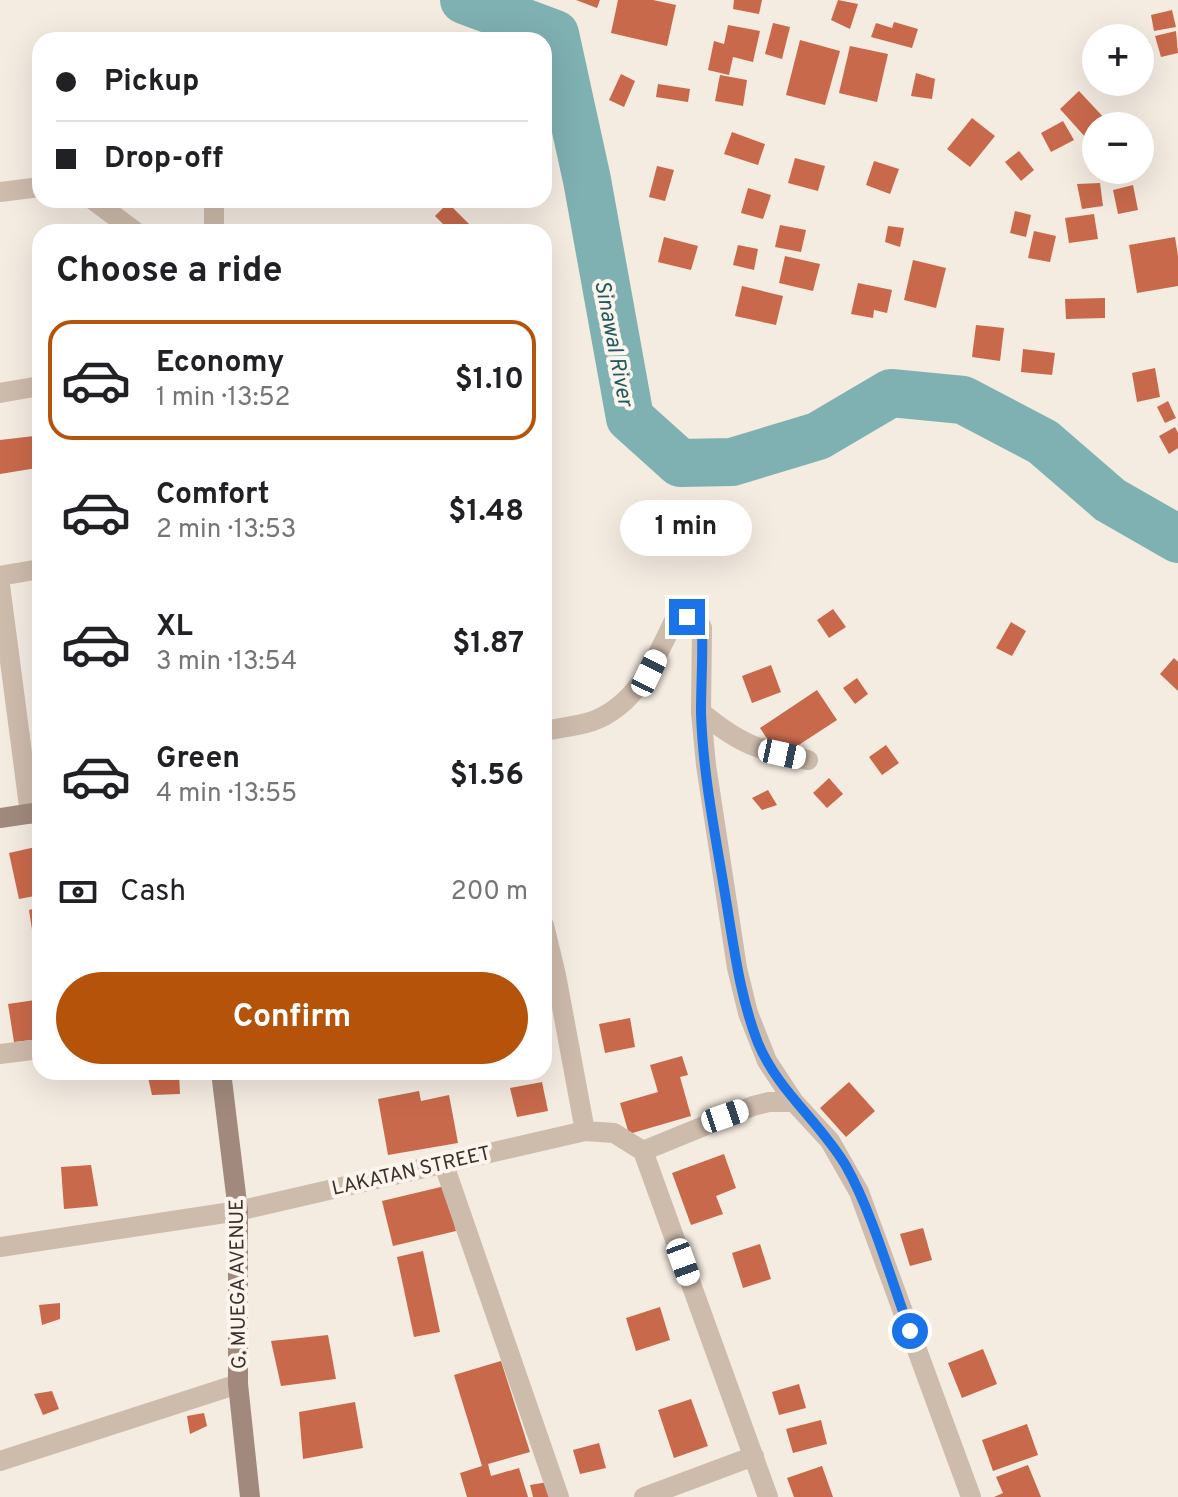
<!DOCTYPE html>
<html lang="en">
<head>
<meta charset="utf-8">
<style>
	:root { --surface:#fff; --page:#f6f6f6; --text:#202124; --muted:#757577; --line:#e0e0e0; --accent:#b45309 }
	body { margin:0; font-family:Overpass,sans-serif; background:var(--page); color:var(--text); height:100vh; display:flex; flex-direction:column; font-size:30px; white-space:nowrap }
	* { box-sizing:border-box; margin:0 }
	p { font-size:26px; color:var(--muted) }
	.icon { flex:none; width:44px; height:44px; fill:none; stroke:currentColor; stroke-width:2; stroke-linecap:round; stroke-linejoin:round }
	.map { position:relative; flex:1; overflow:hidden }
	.drawer { position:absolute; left:32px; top:224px; width:520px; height:856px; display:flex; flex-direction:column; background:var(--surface); border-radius:24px; box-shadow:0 8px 32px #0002 }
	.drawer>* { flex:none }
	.guide { position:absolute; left:32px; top:32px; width:520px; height:176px; border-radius:24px; box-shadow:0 8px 32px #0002; display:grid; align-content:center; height:176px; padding:0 24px; background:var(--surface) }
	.tools { position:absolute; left:1082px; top:24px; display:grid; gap:16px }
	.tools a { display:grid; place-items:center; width:72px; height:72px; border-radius:50%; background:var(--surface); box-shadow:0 8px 32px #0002; font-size:40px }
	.end { position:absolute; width:36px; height:36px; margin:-18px; border:10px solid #1a73e8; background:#fff; box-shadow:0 0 0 4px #fff }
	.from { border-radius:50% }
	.bubble { position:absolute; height:56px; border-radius:28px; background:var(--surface); box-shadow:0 8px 32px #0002; font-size:26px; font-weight:700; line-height:56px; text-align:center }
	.car { position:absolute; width:24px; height:48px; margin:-24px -12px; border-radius:10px; box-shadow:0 0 6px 2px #0007; background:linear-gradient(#fff 24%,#345 0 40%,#fff 0 76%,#345 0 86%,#fff 0) }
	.guide b { display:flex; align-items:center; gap:28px; height:76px; font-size:30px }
	.guide b+b { border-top:2px solid var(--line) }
	.guide i { width:20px; height:20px; background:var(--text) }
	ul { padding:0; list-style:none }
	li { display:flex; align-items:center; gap:24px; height:120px; margin:0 16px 12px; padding:0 8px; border:4px solid transparent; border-radius:24px }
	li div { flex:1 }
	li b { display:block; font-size:30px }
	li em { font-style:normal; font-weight:700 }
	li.current { border-color:var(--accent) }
	li>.icon { width:72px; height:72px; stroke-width:1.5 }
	h2 { padding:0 24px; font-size:36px; line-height:96px }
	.pay { display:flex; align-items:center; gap:20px; height:88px; padding:0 24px; font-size:30px }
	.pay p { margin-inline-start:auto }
	.button { display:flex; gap:16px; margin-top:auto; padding:16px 24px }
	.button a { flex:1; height:92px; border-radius:48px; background:var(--accent); color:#fff; font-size:32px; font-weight:700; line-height:92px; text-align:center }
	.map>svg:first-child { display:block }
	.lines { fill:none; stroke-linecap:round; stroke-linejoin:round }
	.river { stroke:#7fb0b2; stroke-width:48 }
	.building { fill:#c8694b }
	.street { stroke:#cdbbac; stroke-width:20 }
	.secondary { stroke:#a18a7d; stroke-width:20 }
	.route { stroke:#1a73e8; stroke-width:10 }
	.labels { text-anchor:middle; stroke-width:8; stroke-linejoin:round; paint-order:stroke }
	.street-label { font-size:20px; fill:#3b302b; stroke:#fbf5ee }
	.water-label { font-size:22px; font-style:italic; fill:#1f5a5e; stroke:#fbf5ee }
</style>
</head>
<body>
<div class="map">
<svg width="1178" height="1497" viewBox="0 0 1178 1497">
	<rect width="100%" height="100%" fill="#f4ebe1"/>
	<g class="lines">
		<path class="river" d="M 464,0 L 555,34 L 587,180 L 630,418 L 680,463 L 732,462 L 818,436 L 891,393 L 963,400 L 1043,442 L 1110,500 L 1178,539"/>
	</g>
	<g class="building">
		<path d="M 576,0 L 600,0 L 597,8 Z"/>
		<path d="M 618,0 L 653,0 L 676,5 L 667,46 L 611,33 Z"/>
		<path d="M 734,0 L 762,0 L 759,14 L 733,9 Z"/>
		<path d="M 838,0 L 858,4 L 850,29 L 831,20 Z"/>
		<path d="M 1172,10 L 1176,27 L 1154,31 L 1151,15 Z"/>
		<path d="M 894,22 L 918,29 L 912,48 L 871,37 L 876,23 L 892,28 Z"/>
		<path d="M 773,23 L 790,27 L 782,59 L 765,54 Z"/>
		<path d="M 728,25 L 760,31 L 753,62 L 733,57 L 729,75 L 708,70 L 714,41 L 724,44 Z"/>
		<path d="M 1176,31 L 1178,53 L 1161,57 L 1155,36 Z"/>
		<path d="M 800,40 L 840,51 L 825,105 L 786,95 Z"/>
		<path d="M 1149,41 L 1153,60 L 1140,63 L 1140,43 Z"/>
		<path d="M 850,46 L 888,54 L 877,102 L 839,93 Z"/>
		<path d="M 916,73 L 935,79 L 932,99 L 911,96 Z"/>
		<path d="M 621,74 L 635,81 L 624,107 L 609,100 Z"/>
		<path d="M 720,75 L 747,80 L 743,106 L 715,101 Z"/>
		<path d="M 658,84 L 690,89 L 688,102 L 656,97 Z"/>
		<path d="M 1079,91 L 1107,121 L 1101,126 L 1096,126 L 1096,130 L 1087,139 L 1060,109 Z"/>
		<path d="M 972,118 L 995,136 L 970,167 L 947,149 Z"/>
		<path d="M 1063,121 L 1074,140 L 1051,152 L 1041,133 Z"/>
		<path d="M 732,132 L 765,144 L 758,165 L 724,154 Z"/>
		<path d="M 1019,151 L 1034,170 L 1021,181 L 1005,162 Z"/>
		<path d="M 795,158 L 825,166 L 818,191 L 788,183 Z"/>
		<path d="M 874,161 L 899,169 L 890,194 L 866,185 Z"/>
		<path d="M 657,166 L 674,170 L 665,201 L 649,197 Z"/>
		<path d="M 1100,183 L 1103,206 L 1082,209 L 1077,184 Z"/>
		<path d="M 1133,185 L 1138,210 L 1118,214 L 1113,190 Z"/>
		<path d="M 748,188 L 771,195 L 763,219 L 741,213 Z"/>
		<path d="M 448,203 L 477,232 L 451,232 L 435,216 Z"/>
		<path d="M 1015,211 L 1031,215 L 1026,237 L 1010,233 Z"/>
		<path d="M 1094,214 L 1098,239 L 1069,243 L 1065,218 Z"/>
		<path d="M 780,225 L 806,230 L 801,252 L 775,247 Z"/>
		<path d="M 888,226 L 904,228 L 900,247 L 885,242 Z"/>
		<path d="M 1034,231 L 1056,236 L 1050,262 L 1028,258 Z"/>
		<path d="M 664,237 L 698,246 L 691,270 L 658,262 Z"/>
		<path d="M 1175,237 L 1178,256 L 1178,286 L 1137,293 L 1129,245 Z"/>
		<path d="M 738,245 L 758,249 L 754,270 L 733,265 Z"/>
		<path d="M 785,256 L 820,264 L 813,291 L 779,283 Z"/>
		<path d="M 913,260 L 946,268 L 936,308 L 904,300 Z"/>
		<path d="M 858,283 L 892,290 L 887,313 L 874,310 L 873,318 L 851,314 Z"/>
		<path d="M 742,286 L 783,296 L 776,325 L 735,316 Z"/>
		<path d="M 1105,298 L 1105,318 L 1066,319 L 1065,299 Z"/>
		<path d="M 976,325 L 1004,328 L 1000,361 L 972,357 Z"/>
		<path d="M 1023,349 L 1055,353 L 1052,375 L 1021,372 Z"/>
		<path d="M 1155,368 L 1160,397 L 1137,402 L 1132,373 Z"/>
		<path d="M 1168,401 L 1176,418 L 1165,423 L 1157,407 Z"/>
		<path d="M 1175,427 L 1178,433 L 1178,448 L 1169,454 L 1159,436 Z"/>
		<path d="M 34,436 L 37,468 L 0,474 L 0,440 Z"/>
		<path d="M 833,609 L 846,627 L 829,638 L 817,620 Z"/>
		<path d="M 1011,622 L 1026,631 L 1012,656 L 996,648 Z"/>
		<path d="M 1174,658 L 1178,662 L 1178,691 L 1160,674 Z"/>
		<path d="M 771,665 L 781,692 L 752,703 L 742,676 Z"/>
		<path d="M 857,678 L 868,694 L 855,704 L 843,688 Z"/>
		<path d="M 817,690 L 837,720 L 791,750 L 785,742 L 774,749 L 760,728 Z"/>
		<path d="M 886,745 L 899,763 L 882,775 L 869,757 Z"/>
		<path d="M 829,778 L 843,794 L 827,808 L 813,793 Z"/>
		<path d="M 768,790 L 777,805 L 762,810 L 752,798 Z"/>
		<path d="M 40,846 L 40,895 L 19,899 L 9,853 Z"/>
		<path d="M 40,907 L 40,934 L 33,936 L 29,910 Z"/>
		<path d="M 35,1000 L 40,1039 L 14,1042 L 8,1004 Z"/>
		<path d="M 630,1018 L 635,1047 L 605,1053 L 599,1024 Z"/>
		<path d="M 682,1056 L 688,1075 L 680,1077 L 691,1116 L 629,1134 L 620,1103 L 658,1092 L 650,1065 Z"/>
		<path d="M 150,1072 L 179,1072 L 180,1094 L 152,1095 L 147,1073 Z"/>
		<path d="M 376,1072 L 411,1072 L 412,1073 L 377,1080 Z"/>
		<path d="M 542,1082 L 548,1111 L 517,1117 L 510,1088 Z"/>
		<path d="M 849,1082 L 875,1111 L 846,1137 L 820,1108 Z"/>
		<path d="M 419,1091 L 421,1101 L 449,1095 L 458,1143 L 388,1155 L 378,1099 Z"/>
		<path d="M 724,1154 L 736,1188 L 716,1196 L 723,1214 L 691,1225 L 672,1173 Z"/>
		<path d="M 91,1165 L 98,1206 L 64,1209 L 61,1167 Z"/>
		<path d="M 445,1186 L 456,1231 L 393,1246 L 382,1201 Z"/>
		<path d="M 923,1228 L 932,1260 L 910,1266 L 900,1234 Z"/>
		<path d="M 760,1244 L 771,1279 L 743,1288 L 732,1253 Z"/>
		<path d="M 423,1251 L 440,1332 L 414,1337 L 397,1257 Z"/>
		<path d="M 60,1303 L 60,1319 L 42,1325 L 39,1305 Z"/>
		<path d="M 660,1307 L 670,1340 L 636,1351 L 626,1318 Z"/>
		<path d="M 328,1335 L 336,1379 L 281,1386 L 271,1341 Z"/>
		<path d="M 983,1349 L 997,1384 L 962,1398 L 948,1363 Z"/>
		<path d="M 501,1361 L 530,1452 L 488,1464 L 491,1476 L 519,1468 L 528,1497 L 467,1497 L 460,1473 L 482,1466 L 454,1375 Z"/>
		<path d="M 799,1384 L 806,1408 L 779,1415 L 772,1392 Z"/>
		<path d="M 52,1391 L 59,1409 L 43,1415 L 34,1394 Z"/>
		<path d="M 691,1399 L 708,1446 L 674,1458 L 658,1410 Z"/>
		<path d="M 355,1402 L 363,1448 L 303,1459 L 299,1412 Z"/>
		<path d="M 204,1413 L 207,1426 L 190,1434 L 187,1416 Z"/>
		<path d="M 821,1420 L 827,1444 L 793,1453 L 786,1429 Z"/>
		<path d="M 1027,1424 L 1038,1455 L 993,1471 L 982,1440 Z"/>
		<path d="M 599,1443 L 606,1468 L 580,1474 L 573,1450 Z"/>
		<path d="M 1028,1465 L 1041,1497 L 994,1497 L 1003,1493 L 996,1477 Z"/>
		<path d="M 822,1466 L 833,1497 L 794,1497 L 787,1478 Z"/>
		<path d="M 548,1482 L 551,1497 L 533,1497 L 530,1485 Z"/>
	</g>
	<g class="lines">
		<g class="street">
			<path d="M 0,192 L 40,187"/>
			<path d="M 93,200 L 136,232"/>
			<path d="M 214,232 L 214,200"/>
			<path d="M 0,393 L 40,386"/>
			<path d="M 0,576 L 40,569"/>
			<path d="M 0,585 L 30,814"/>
			<path d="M 701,712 C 742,746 757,749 808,760"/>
			<path d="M 544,731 C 560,728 578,726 593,721 C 637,704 654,662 673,623 L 687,617 L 697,618 L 702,628 L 701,712 L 706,765 L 737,968 L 748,1013 L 767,1061 L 794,1102 L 830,1141 L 859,1192 L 971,1497"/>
			<path d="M 544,925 L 556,975 L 585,1131 L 614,1133 L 643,1151 L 768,1497"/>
			<path d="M 0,1054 L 40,1049"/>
			<path d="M 643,1151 L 753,1106 L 769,1102 L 794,1102"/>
			<path d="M 443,1162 L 559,1497"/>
			<path d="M 0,1247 L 238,1211 L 585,1131"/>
			<path d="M 0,1461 L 238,1384"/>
			<path d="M 644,1497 L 754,1456"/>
		</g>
		<g class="secondary">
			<path d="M 0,818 L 40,812"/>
			<path d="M 221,1072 L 238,1211 L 238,1384 L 250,1497"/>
		</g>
	</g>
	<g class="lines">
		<path class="route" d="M 687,617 L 697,618 L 702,628 C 703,656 701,685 701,713 C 703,776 716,838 726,900 C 734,948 740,997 758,1043 C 778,1091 820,1122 846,1166 C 872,1212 891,1280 910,1331"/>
	</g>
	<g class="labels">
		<g class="street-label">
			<text transform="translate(411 1170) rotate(-13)" y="7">LAKATAN STREET</text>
			<text transform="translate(237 1284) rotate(-91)" y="7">G. MUEGA AVENUE</text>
		</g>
		<g class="water-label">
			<text transform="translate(615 343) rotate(79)" y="8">Sinawal River</text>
		</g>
	</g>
</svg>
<div class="tools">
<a>+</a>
<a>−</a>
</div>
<i class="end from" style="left:910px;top:1331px"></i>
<i class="end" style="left:687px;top:617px"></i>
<div class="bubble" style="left:620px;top:500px;width:132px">1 min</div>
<i class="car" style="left:649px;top:673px;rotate:26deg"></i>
<i class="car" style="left:782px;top:754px;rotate:102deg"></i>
<i class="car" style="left:725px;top:1116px;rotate:71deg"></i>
<i class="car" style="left:683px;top:1262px;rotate:160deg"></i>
<div class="guide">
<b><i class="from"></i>Pickup</b>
<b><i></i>Drop-off</b>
</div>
<section class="drawer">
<h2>Choose a ride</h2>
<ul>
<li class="current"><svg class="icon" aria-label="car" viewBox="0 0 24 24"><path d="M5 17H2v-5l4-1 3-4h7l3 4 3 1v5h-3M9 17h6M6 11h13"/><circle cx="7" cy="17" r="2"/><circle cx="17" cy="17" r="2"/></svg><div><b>Economy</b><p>1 min · 13:52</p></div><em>$1.10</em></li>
<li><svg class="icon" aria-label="car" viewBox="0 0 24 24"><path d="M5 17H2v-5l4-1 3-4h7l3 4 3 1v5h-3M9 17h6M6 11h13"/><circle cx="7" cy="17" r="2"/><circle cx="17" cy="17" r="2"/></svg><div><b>Comfort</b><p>2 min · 13:53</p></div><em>$1.48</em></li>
<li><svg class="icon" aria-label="car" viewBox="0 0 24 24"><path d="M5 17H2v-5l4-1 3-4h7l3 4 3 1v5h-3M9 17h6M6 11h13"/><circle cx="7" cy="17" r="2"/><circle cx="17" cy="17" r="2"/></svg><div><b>XL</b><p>3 min · 13:54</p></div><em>$1.87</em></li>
<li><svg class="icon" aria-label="car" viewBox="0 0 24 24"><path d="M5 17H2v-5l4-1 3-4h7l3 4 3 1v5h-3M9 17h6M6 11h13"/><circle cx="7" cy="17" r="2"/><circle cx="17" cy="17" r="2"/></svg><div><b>Green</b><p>4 min · 13:55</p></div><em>$1.56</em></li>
</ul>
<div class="pay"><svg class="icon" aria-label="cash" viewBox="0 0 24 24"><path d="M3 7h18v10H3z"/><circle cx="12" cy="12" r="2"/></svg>Cash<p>200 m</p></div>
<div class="button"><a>Confirm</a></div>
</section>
</div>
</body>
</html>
